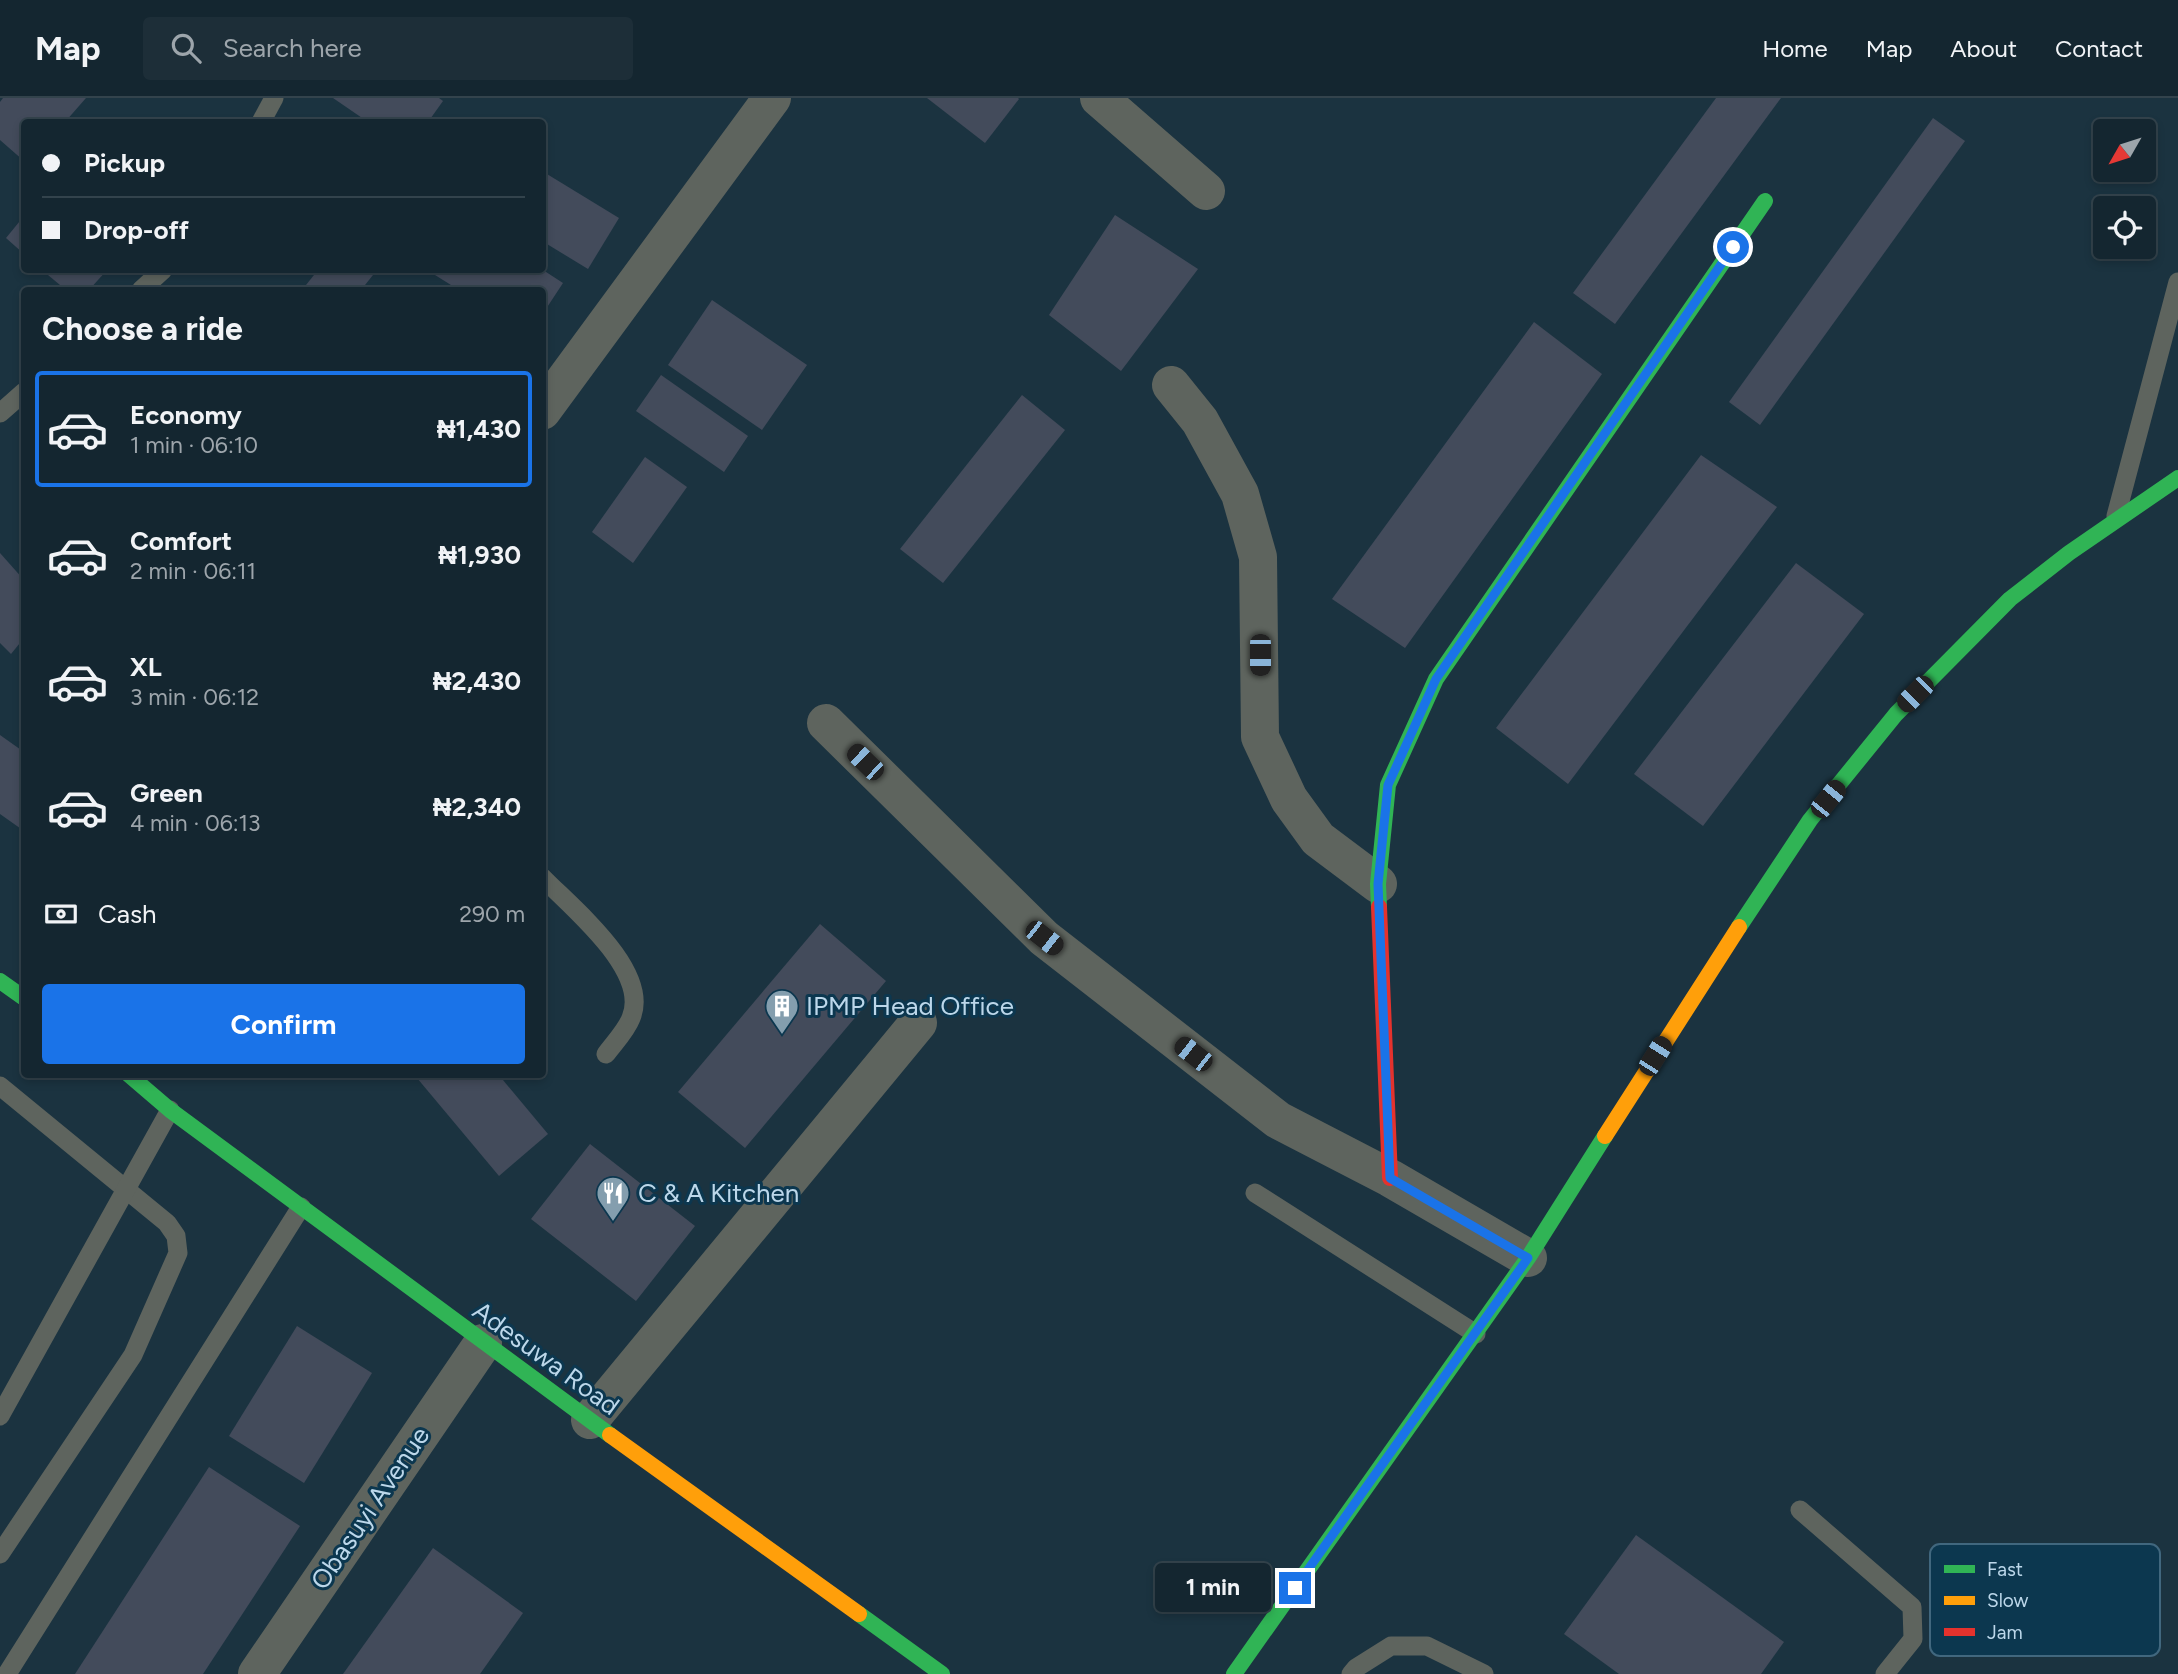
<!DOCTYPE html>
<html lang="en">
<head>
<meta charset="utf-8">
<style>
	:root { --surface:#142630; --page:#1d2e38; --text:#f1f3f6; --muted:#9da5ab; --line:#33434c; --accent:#1a73e8 }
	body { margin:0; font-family:Figtree,sans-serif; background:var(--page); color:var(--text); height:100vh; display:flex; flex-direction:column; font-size:26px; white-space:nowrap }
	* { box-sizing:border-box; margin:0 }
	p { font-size:23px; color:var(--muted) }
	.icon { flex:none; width:38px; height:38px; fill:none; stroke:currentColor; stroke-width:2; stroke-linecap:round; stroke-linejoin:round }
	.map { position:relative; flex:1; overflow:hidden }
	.sheet { position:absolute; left:21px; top:189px; width:525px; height:791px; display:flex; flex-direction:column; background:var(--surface); border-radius:7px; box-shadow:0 4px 10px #0003,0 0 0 2px var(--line) }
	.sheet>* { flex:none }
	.banner { position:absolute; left:21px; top:21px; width:525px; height:154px; border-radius:7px; box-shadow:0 4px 10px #0003,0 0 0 2px var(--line); display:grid; align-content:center; height:154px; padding:0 21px; background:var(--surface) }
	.needle { width:46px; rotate:231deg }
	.buttons { position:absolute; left:2093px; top:21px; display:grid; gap:14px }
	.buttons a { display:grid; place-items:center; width:63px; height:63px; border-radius:7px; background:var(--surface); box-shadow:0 4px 10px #0003,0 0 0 2px var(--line); font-size:35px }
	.end { position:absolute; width:32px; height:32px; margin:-16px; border:9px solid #1a73e8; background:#fff; box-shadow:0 0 0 4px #fff }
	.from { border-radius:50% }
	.bubble { position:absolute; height:49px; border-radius:7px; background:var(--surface); box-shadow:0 4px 10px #0003,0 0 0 2px var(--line); font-size:23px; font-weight:700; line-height:49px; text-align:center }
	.car { position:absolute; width:21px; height:42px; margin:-21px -10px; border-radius:9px; box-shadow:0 0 5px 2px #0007; background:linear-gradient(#222 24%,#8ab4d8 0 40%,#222 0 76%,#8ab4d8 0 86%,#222 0) }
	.banner b { display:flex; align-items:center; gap:24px; height:66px; font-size:26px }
	.banner b+b { border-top:2px solid var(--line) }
	.banner i { width:18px; height:18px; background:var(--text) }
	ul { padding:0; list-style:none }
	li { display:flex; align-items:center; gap:21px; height:116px; margin:0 14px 10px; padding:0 7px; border:4px solid transparent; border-radius:7px }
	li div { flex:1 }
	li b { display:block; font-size:26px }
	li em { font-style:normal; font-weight:700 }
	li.active { border-color:var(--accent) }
	li>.icon { width:63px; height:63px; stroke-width:1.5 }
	h2 { padding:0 21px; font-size:32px; line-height:84px }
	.pay { display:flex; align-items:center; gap:18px; height:77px; padding:0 21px; font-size:26px }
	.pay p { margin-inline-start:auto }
	.button { display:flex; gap:14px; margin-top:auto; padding:14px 21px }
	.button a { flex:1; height:80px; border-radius:7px; background:var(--accent); color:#fff; font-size:28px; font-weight:700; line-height:80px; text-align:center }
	header { display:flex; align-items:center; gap:42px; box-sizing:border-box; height:98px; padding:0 35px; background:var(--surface); border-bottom:2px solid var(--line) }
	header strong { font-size:33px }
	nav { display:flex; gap:38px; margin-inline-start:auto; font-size:24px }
	.search { width:490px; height:63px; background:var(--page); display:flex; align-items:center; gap:18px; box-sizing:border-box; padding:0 24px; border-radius:7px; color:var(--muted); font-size:26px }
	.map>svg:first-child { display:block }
	.building { fill:#434b5b }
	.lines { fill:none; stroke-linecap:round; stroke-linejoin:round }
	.lane { stroke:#5e645e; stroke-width:19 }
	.street { stroke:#5e645e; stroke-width:38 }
	.fast { stroke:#30b455; stroke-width:16 }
	.slow { stroke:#ff9f0a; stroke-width:16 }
	.jam { stroke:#e5322d; stroke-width:16 }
	.route { stroke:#1a73e8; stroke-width:9 }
	.labels { text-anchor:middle; stroke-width:6; stroke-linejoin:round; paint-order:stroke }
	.poi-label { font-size:26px; fill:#bcd7ea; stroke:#0c374f; text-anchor:start }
	.street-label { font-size:26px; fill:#bcd7ea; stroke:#0c374f }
	.key { fill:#0c374f; stroke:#41677e; stroke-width:2 }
	.key-label { font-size:19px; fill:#bcd7ea }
</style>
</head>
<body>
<header>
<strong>Map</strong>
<div class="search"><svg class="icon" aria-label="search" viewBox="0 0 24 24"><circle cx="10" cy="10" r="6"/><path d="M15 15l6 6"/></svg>Search here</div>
<nav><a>Home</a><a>Map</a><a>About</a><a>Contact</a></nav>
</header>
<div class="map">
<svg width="2178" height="1576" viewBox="0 0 2178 1576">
	<rect width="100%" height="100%" fill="#1b3340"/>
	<g class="building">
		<path d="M 3,0 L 86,0 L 65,24 L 24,24 L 24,63 L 0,42 L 0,4 Z"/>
		<path d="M 333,0 L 439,0 L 443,3 L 428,24 L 368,24 Z"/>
		<path d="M 927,0 L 1018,0 L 1019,1 L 985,45 Z"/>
		<path d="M 1716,0 L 1781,0 L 1615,226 L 1573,195 Z"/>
		<path d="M 1933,20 L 1965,43 L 1760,327 L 1729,304 Z"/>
		<path d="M 542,73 L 619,120 L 588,171 L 542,143 Z"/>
		<path d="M 1115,117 L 1198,171 L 1121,273 L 1049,217 Z"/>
		<path d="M 24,118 L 24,156 L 6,140 Z"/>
		<path d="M 42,172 L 107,172 L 89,192 L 66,192 Z"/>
		<path d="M 318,172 L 377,172 L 361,192 L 302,192 Z"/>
		<path d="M 427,172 L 543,172 L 563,185 L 542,217 L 542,192 L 459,192 Z"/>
		<path d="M 712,202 L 807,267 L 762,332 L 668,267 Z"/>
		<path d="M 1534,224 L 1602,276 L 1405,550 L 1332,501 Z"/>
		<path d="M 661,277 L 748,338 L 724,374 L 636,313 Z"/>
		<path d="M 1022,297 L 1065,332 L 943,485 L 900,451 Z"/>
		<path d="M 1701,357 L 1777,409 L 1568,686 L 1496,630 Z"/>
		<path d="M 645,359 L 687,389 L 633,465 L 592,434 Z"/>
		<path d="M 0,455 L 24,482 L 24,540 L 11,556 L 0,545 Z"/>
		<path d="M 1796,465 L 1864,516 L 1703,728 L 1634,676 Z"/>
		<path d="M 0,637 L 24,654 L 24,733 L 0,716 Z"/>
		<path d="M 820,826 L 886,883 L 745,1050 L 678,994 Z"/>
		<path d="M 421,976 L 498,976 L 548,1036 L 499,1078 L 417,980 Z"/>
		<path d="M 590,1046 L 695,1128 L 636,1203 L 531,1121 Z"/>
		<path d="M 297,1228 L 372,1275 L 304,1385 L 229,1338 Z"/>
		<path d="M 209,1369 L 300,1428 L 203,1576 L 75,1576 Z"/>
		<path d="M 1636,1437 L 1784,1544 L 1761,1576 L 1619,1576 L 1564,1536 Z"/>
		<path d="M 433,1450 L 523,1515 L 480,1576 L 343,1576 Z"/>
	</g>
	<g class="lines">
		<g class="lane">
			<path d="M 261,24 L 274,0"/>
			<path d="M 141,192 L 163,172"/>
			<path d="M 0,315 L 24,294"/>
			<path d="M 2116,418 L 2178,184"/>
			<path d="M 542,779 C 572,810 651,873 631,920 C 626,933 614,945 606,956"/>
			<path d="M 0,988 L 167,1125 L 176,1138 L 178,1155 L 133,1257 L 0,1456"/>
			<path d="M 1255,1095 L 1476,1236"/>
			<path d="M 0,1318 L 170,1012"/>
			<path d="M 1800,1412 L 1912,1509 L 1913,1541 L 1885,1576"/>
			<path d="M 7,1576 L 301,1109"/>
			<path d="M 1351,1576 L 1356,1570 L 1391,1548 L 1427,1548 L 1484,1576"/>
		</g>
		<g class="street">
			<path d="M 1099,0 L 1206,93"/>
			<path d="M 1171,287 L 1200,323 L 1240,396 L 1258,459 L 1260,639 L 1289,701 L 1318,741 L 1378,786"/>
			<path d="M 542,313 L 772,0"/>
			<path d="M 826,625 L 1044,840 L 1278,1022 L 1390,1080 L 1528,1160"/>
			<path d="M 590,1322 L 918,925"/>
			<path d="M 257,1576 L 483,1245"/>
		</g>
		<g class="fast">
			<path d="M 1379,809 L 1378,786 L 1388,687 L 1436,581 L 1765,103"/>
			<path d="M 1739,829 L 1810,722 L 1896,616 L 2010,501 L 2069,455 L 2178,380"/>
			<path d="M 0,883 L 24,900"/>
			<path d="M 128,976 L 170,1012 L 610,1337"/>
			<path d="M 859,1516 L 942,1576"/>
			<path d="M 1234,1576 L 1528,1160 L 1605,1038"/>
		</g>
		<g class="slow">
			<path d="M 1605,1038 L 1739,829"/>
			<path d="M 610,1337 L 859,1516"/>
		</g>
		<path class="jam" d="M 1379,809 L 1390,1080"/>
	</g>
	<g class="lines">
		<path class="route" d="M 1295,1490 L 1528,1160 L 1390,1080 L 1378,786 L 1388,687 L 1436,581 L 1733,149"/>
	</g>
	<defs>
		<symbol id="building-pin" viewBox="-11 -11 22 30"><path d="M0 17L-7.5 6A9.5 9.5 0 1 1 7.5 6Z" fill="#849eae" stroke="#0c374f"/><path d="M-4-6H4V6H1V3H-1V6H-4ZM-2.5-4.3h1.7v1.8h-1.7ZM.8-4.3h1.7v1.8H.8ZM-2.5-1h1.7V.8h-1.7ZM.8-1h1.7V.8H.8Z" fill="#fff"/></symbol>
		<symbol id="restaurant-pin" viewBox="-11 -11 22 30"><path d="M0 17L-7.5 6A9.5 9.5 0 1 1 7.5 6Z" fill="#849eae" stroke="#0c374f"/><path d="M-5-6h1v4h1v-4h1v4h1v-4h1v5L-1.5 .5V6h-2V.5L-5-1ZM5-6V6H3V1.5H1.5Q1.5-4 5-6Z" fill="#fff"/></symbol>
	</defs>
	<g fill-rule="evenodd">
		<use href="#building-pin" x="763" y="889" width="38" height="52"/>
		<use href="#restaurant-pin" x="594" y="1076" width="38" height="52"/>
	</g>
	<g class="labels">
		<g class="poi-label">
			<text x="806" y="917">IPMP Head Office</text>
			<text x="638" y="1104">C &amp; A Kitchen</text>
		</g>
		<g class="street-label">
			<text transform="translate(546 1260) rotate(36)" y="9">Adesuwa Road</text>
			<text transform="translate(370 1410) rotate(-56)" y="9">Obasuyi Avenue</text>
		</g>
	</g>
	<rect x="1930" y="1446" width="230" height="112" rx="10" class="key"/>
	<rect x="1944" y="1467" width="31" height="8" fill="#30b455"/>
	<rect x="1944" y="1498" width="31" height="9" fill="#ff9f0a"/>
	<rect x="1944" y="1530" width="31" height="8" fill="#e5322d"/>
	<g class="key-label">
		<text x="1987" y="1478">Fast</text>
		<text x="1987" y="1509">Slow</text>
		<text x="1987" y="1541">Jam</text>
	</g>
</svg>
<div class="buttons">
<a><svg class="needle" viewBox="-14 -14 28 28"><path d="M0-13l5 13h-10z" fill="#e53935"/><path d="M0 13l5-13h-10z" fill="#9da5ab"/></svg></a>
<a><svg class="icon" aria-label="locate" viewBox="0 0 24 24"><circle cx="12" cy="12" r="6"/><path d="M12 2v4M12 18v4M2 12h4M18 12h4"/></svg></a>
</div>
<i class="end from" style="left:1733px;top:149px"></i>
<i class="end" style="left:1295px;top:1490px"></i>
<div class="bubble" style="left:1155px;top:1465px;width:116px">1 min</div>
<i class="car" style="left:1260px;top:557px;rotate:180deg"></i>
<i class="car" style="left:1915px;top:596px;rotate:225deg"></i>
<i class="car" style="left:865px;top:664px;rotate:314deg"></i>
<i class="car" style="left:1828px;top:701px;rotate:39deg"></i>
<i class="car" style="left:1044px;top:840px;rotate:128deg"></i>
<i class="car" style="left:1193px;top:956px;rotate:308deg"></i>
<i class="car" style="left:1655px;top:958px;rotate:32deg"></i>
<div class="banner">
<b><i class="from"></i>Pickup</b>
<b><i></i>Drop-off</b>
</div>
<section class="sheet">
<h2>Choose a ride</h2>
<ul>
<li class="active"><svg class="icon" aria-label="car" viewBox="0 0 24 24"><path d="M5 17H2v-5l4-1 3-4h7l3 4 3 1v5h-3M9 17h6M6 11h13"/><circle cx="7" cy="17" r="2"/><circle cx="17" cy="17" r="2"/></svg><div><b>Economy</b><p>1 min · 06:10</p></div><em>₦1,430</em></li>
<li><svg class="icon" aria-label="car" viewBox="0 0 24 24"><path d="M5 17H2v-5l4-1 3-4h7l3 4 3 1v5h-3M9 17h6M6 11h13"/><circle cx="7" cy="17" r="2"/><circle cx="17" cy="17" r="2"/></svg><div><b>Comfort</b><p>2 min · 06:11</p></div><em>₦1,930</em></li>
<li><svg class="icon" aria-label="car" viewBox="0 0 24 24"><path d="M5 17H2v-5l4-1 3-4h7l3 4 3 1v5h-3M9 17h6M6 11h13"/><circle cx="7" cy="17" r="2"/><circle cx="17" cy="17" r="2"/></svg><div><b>XL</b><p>3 min · 06:12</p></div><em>₦2,430</em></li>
<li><svg class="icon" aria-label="car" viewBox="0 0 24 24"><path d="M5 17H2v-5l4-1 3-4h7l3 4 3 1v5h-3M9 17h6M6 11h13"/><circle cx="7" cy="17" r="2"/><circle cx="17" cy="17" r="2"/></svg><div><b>Green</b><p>4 min · 06:13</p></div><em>₦2,340</em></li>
</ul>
<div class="pay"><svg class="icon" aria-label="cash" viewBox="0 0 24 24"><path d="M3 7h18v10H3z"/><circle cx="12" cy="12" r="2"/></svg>Cash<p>290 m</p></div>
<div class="button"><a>Confirm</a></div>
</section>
</div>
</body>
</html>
